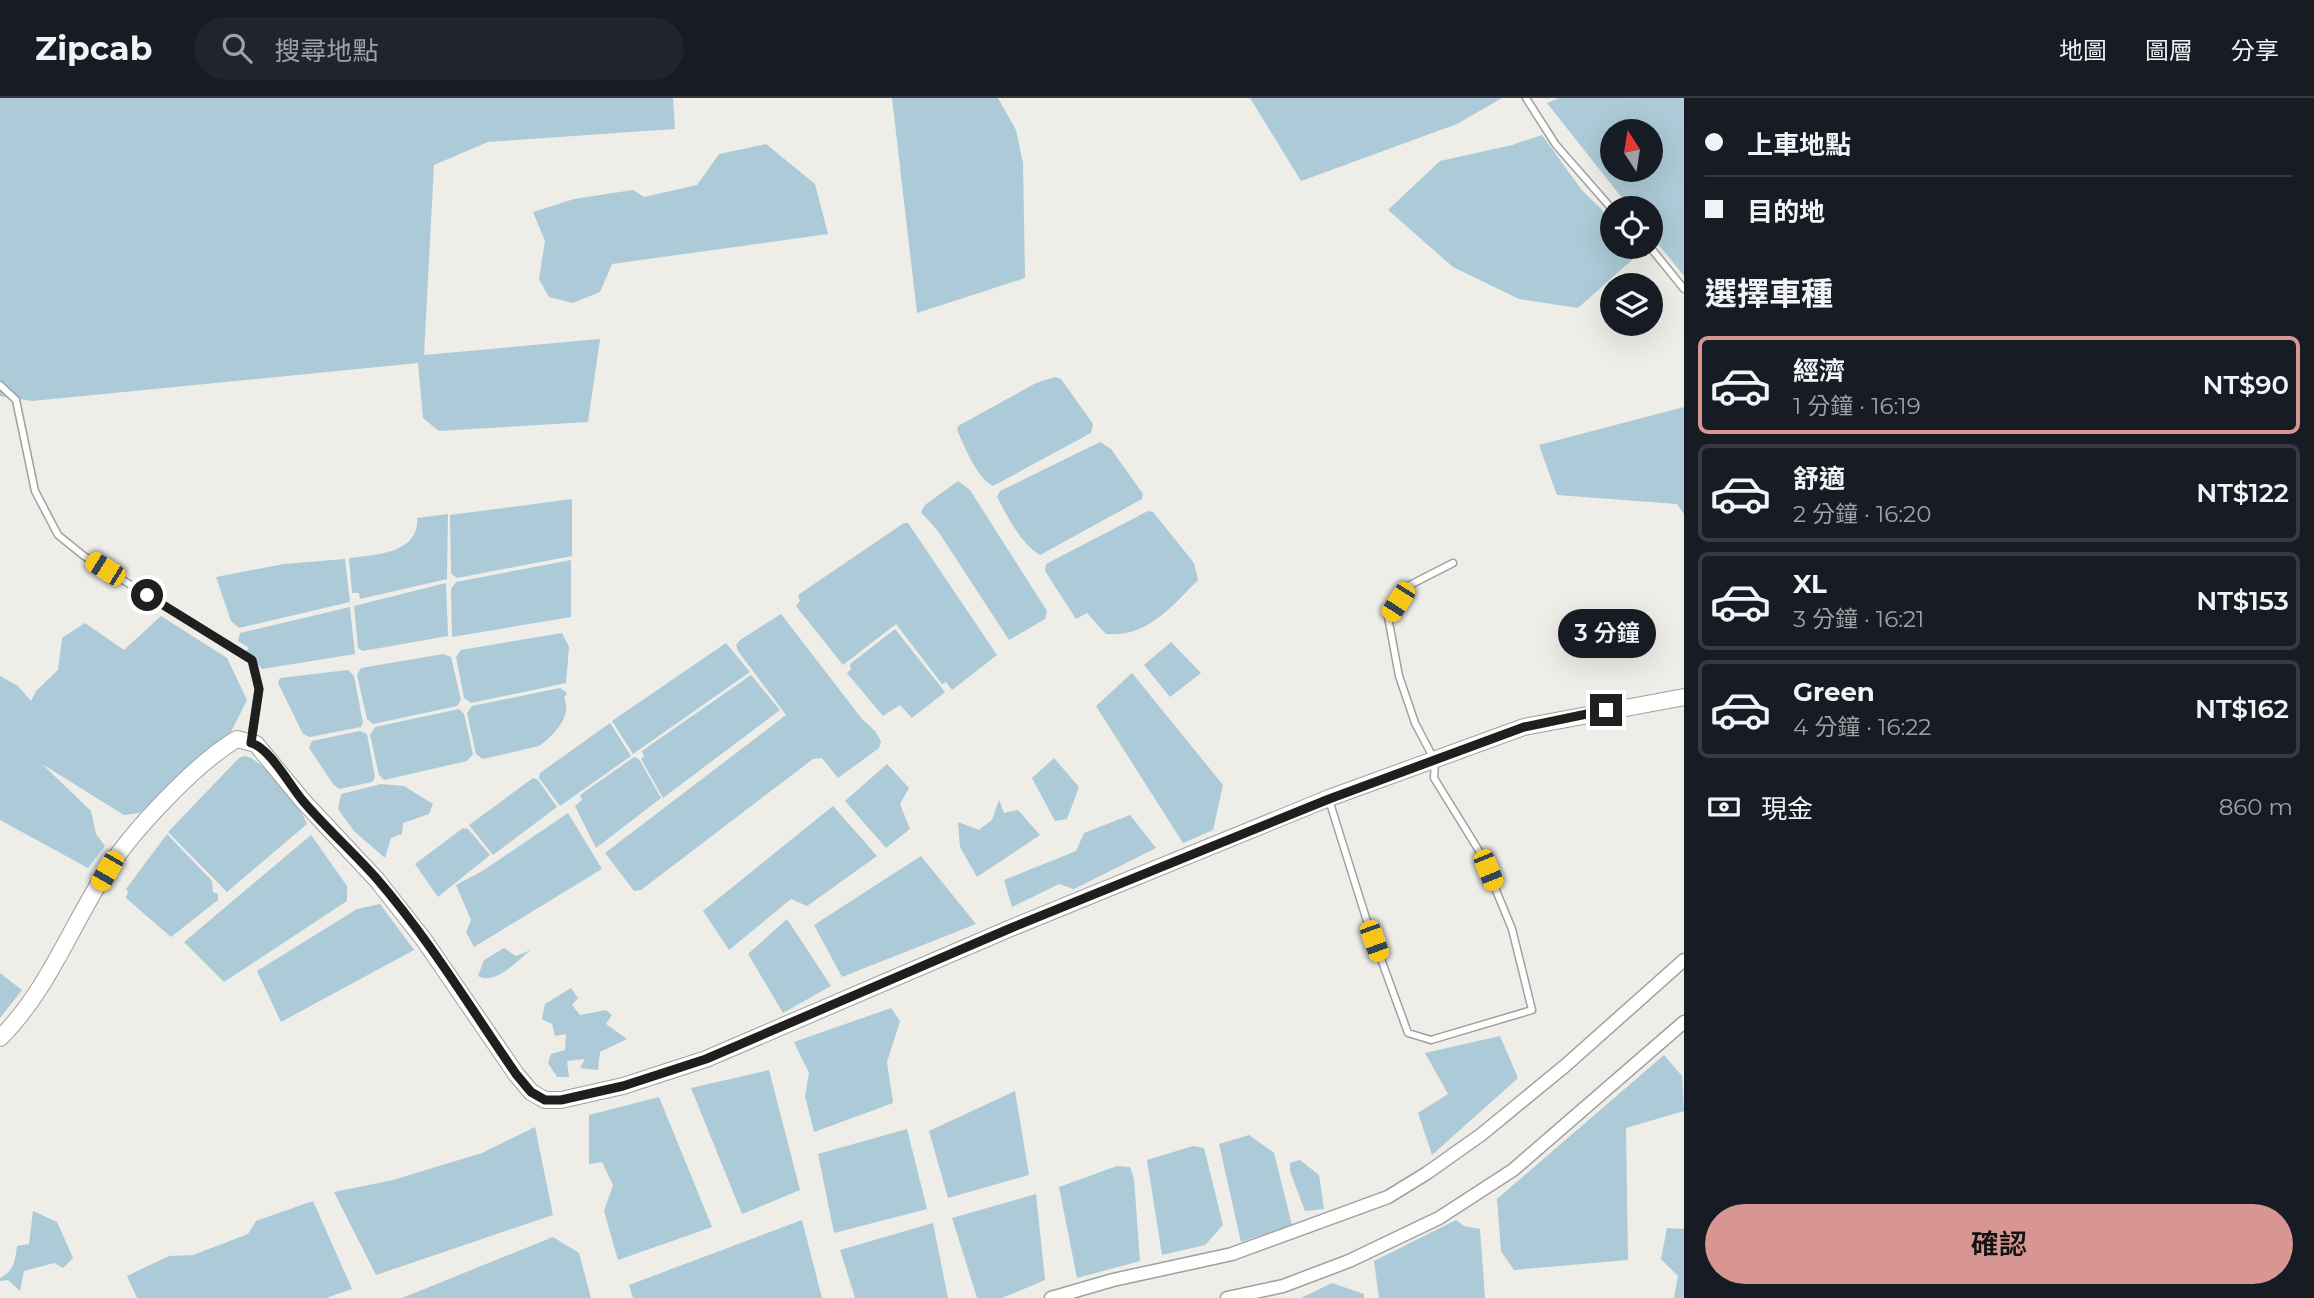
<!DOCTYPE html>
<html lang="zh-TW">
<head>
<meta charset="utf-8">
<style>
	:root { --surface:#171b24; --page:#20242c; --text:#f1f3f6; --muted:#9ea1a6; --line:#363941; --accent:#d79691 }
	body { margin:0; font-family:Montserrat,"Noto Sans TC",sans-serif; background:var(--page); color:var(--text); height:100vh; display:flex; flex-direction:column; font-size:26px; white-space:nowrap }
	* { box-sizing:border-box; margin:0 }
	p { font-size:23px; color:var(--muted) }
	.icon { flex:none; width:38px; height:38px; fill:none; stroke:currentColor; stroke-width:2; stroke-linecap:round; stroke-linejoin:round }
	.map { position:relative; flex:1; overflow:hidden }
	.sheet { display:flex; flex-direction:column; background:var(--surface); width:630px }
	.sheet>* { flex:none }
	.top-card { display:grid; align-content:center; height:154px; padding:0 21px; background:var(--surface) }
	.needle { width:46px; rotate:348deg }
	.buttons { position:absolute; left:1600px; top:21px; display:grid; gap:14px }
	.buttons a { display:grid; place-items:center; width:63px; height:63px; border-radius:50%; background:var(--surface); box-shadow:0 7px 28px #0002; font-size:35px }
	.end { position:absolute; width:32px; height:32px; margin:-16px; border:9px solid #1f1f1f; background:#fff; box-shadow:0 0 0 4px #fff }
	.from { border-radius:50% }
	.bubble { position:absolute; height:49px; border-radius:24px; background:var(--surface); box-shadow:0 7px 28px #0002; font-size:23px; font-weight:600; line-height:49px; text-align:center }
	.car { position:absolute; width:21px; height:42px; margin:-21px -10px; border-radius:9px; box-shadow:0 0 5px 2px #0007; background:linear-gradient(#f5c518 24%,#345 0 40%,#f5c518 0 76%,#345 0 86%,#f5c518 0) }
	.top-card b { display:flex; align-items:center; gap:24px; height:66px; font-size:26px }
	.top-card b+b { border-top:2px solid var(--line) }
	.top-card i { width:18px; height:18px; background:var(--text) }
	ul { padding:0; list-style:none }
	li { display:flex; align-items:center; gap:21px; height:98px; margin:0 14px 10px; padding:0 7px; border:4px solid var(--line); border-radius:10px }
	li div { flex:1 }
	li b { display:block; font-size:26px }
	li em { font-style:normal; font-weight:600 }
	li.selected { border-color:var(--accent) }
	li>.icon { width:63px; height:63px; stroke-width:1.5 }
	h2 { padding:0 21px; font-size:32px; line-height:84px }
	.pay { display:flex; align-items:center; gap:18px; height:77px; padding:0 21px; font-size:26px }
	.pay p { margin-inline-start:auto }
	.action { display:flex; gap:14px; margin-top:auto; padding:14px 21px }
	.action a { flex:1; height:80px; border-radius:42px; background:var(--accent); color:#111; font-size:28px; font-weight:600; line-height:80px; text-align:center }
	header { display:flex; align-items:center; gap:42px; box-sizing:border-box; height:98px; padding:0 35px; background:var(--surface); border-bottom:2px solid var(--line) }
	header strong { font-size:33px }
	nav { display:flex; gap:38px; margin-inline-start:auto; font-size:24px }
	.search { width:490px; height:63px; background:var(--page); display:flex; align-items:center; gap:18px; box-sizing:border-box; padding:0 24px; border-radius:38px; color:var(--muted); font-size:26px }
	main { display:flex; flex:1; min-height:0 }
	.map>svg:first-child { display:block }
	.water { fill:#accad7; fill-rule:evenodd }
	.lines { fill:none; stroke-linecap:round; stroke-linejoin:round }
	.service-casing { stroke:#a0a0a0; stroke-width:9 }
	.minor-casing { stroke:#a0a0a0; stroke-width:15 }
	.tertiary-casing { stroke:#a0a0a0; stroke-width:18 }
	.service { stroke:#fff; stroke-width:6 }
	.minor { stroke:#fff; stroke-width:12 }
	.tertiary { stroke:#fff; stroke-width:16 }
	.route { stroke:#1f1f1f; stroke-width:9 }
</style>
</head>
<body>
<header>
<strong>Zipcab</strong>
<div class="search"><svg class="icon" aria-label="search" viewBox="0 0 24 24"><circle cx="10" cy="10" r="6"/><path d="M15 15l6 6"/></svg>搜尋地點</div>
<nav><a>地圖</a><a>圖層</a><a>分享</a></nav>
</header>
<main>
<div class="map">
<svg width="1684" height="1200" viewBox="0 0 1684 1200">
	<rect width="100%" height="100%" fill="#efede7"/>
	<g class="water">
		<path d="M 0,0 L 673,0 L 675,31 L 488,44 L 434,67 L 424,257 L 600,241 L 588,324 L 439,333 L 423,320 L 418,265 L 32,303 L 0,298 Z"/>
		<path d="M 892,0 L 998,0 L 1016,32 L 1023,65 L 1025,180 L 917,215 Z"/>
		<path d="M 1250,0 L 1502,0 L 1457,26 L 1301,83 Z"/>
		<path d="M 1559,0 L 1684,0 L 1684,178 L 1650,136 L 1650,110 L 1630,110 L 1547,5 ZM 1650,33 L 1650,72 L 1612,72 L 1612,33 Z"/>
		<path d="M 1542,37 L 1581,91 L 1612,122 L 1612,149 L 1638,149 L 1642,153 L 1578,210 L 1519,201 L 1453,169 L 1388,112 L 1440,63 L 1512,47 Z"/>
		<path d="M 766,46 L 815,86 L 828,136 L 612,166 L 600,194 L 573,205 L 549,199 L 539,181 L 545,143 L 533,114 L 574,101 L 633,92 L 644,99 L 697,87 L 719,56 Z"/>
		<path d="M 1055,279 L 1061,281 L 1093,326 L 1091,335 L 993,388 C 976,379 965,349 957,332 L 958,328 L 1036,285 Z"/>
		<path d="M 1684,309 L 1684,416 L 1677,406 L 1557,397 L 1539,347 Z"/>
		<path d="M 1100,344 L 1111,351 L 1143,396 L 1142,401 L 1040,457 C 1020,445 1008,419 997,399 L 1000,393 Z"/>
		<path d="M 958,383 L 970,392 L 1047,513 L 1045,521 L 1009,542 L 938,433 L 921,414 L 925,407 Z"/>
		<path d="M 572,401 L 572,458 L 457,480 L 451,475 L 450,417 Z"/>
		<path d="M 1148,413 L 1153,414 L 1194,465 L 1198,482 C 1172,508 1147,540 1106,536 L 1087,515 L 1076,521 L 1045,473 L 1046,466 Z"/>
		<path d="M 448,416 L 447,481 L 360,501 L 359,495 L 352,495 L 349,460 C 373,457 420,456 417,420 Z"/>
		<path d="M 904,425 L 908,425 L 997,557 L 952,592 L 946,584 L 942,586 L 896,526 L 843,567 L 796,508 L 800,503 L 798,497 Z"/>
		<path d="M 345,461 L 350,504 L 239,530 L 231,523 L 216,479 L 284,466 Z"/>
		<path d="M 571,462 L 571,519 L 452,539 L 451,491 L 456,484 Z"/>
		<path d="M 446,485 L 448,538 L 363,553 L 358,550 L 354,508 Z"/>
		<path d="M 350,509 L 355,556 L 262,571 L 246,553 L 249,550 L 238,543 L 240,535 Z"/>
		<path d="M 781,516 L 862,621 L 875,633 L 881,643 L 879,650 L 838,680 L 822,660 L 813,661 L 641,792 L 634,793 L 605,755 L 786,617 L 738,553 L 736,547 L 740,542 Z"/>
		<path d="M 161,518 L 227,560 L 247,602 L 225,646 L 139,715 L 124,717 L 42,666 L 91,713 L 96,736 L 105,748 L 88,770 L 0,722 L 0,578 L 18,588 L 31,603 L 36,593 L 58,572 L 62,540 L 85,525 L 124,552 Z"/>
		<path d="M 895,531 L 945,594 L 912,620 L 900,607 L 883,618 L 847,575 L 851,571 L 850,566 Z"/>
		<path d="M 562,535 L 569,549 L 566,585 L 471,605 L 464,600 L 456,559 L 461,552 Z"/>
		<path d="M 1171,544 L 1201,575 L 1170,599 L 1144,567 Z"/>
		<path d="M 726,545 L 750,574 L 633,656 L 612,623 Z"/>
		<path d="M 443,556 L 451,559 L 461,602 L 457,608 L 373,626 L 367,621 L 357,577 L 361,570 Z"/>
		<path d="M 348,572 L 354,578 L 363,625 L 361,629 L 310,639 L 303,636 L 278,585 L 280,580 Z"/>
		<path d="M 1132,575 L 1223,687 L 1213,732 L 1183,745 L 1096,608 Z"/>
		<path d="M 751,577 L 780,612 L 663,700 L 641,661 L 644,659 L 642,653 Z"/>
		<path d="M 560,590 L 567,595 L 564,600 C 573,618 553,638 539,648 L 483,661 L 476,656 L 467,615 L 472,608 Z"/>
		<path d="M 459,611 L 464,616 L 473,656 L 467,663 L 384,682 L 379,677 L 370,637 L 375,629 Z"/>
		<path d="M 610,625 L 631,658 L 560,708 L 539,680 L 540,675 Z"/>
		<path d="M 360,633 L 367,636 L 375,679 L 372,684 L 339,691 L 333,686 L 309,650 L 312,643 Z"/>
		<path d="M 244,658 C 262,659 301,709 307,726 L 227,794 L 168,734 L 239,660 Z"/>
		<path d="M 634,659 L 639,661 L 661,700 L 596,750 L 575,708 L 582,702 L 580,697 Z"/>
		<path d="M 1054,660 L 1079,689 L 1067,721 L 1055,723 L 1032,680 Z"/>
		<path d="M 887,666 L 909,690 L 900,706 L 910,731 L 886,750 L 845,703 Z"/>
		<path d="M 533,680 L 538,682 L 557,709 L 493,757 L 469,727 Z"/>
		<path d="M 381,686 L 404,688 L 433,706 L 429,716 L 403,725 L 402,736 L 391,740 L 385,760 L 354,733 L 338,711 L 341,696 Z"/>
		<path d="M 999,702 L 1004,715 L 1018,712 L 1040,737 L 977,779 L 960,749 L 958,724 L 979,732 L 992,722 Z"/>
		<path d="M 833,708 L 877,758 L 807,808 L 791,801 L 729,852 L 703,813 Z"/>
		<path d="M 568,715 L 602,771 L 474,849 L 466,834 L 471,822 L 456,787 L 484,772 Z"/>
		<path d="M 1130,717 L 1156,750 L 1074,791 L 1059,786 L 1012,809 L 1004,782 L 1076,753 L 1084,735 Z"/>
		<path d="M 463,730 L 468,731 L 490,757 L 438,799 L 415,766 Z"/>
		<path d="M 167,736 L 212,783 L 213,794 L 218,796 L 218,802 L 171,839 L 126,800 L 128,794 L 126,791 Z"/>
		<path d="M 311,737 L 347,788 L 347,803 L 224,884 L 184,844 Z"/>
		<path d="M 921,758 L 976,826 L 842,879 L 814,827 Z"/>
		<path d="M 380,806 L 414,852 L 281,924 L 257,873 L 357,811 Z"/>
		<path d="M 787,821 L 831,888 L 783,915 L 748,856 Z"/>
		<path d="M 504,850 L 516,858 L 531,852 C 516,863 496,888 478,878 L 484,862 Z"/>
		<path d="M 0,875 L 22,892 L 0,920 Z"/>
		<path d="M 571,890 L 578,900 L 572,907 L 580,917 L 606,912 L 612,917 L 606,926 L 627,941 L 600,954 L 598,972 L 580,970 L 585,961 L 567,963 L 569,979 L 557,979 L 548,965 L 551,956 L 565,952 L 566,936 L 555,938 L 552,926 L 542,921 L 545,906 Z"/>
		<path d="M 891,910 L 900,923 L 887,964 L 893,1005 L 814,1034 L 805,998 L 809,975 L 794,944 Z"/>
		<path d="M 1500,938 L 1518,980 L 1432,1057 L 1418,1015 L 1448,996 L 1425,955 Z"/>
		<path d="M 1664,957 L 1682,978 L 1684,1013 L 1626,1030 L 1628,1162 L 1514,1172 L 1501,1153 L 1497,1101 Z"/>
		<path d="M 769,972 L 800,1092 L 742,1116 L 691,990 Z"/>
		<path d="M 1015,993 L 1029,1077 L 948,1100 L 929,1033 Z"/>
		<path d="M 659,999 L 712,1129 L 618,1162 L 604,1113 L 613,1087 L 602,1064 L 589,1066 L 589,1017 Z"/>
		<path d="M 535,1029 L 553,1117 L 376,1177 L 334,1094 L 393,1082 L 482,1055 Z"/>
		<path d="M 907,1031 L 927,1111 L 834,1135 L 818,1056 Z"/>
		<path d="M 1249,1037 L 1274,1055 L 1292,1127 L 1241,1144 L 1219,1046 Z"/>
		<path d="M 1193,1048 L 1204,1050 L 1223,1127 L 1205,1147 L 1162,1157 L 1147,1062 Z"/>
		<path d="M 1300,1062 L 1319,1077 L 1324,1111 L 1305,1113 L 1290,1073 L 1290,1065 Z"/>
		<path d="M 1117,1068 L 1130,1069 L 1134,1081 L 1140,1163 L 1077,1180 L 1059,1089 Z"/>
		<path d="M 1036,1096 L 1045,1182 L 1002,1200 L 977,1200 L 952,1120 Z"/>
		<path d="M 313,1103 L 352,1191 L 326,1200 L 137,1200 L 127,1178 L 169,1158 L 193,1157 L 248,1136 L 256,1123 Z"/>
		<path d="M 33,1113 L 57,1124 L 73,1160 L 63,1170 L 54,1165 L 24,1173 L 20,1193 L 8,1182 L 0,1183 L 0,1180 C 14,1173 15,1163 17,1148 L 29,1146 Z"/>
		<path d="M 802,1122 L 822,1200 L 633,1200 L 629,1187 Z"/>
		<path d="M 1456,1122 L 1464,1128 L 1480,1131 L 1485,1200 L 1379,1200 L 1374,1163 Z"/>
		<path d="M 933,1125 L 948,1200 L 855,1200 L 840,1152 Z"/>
		<path d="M 1667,1130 L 1684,1131 L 1684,1200 L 1674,1200 L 1678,1178 L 1661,1161 Z"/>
		<path d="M 553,1139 L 579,1155 L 591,1200 L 402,1200 Z"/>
		<path d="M 1332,1185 L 1364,1196 L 1364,1200 L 1301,1200 Z"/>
	</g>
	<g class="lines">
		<defs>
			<g id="service">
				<path d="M 1526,0 L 1556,47 L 1612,111"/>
				<path d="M 1650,149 L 1684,191"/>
				<path d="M 0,287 L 16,302 L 35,393 L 58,437 L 84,458 L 252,562 L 259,591 L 251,643"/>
				<path d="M 1329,702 L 1366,820 L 1408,935 L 1431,942 L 1532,912 L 1512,831 L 1481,756 L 1434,680 L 1435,663 L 1415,625 L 1399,578 L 1388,519 L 1408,488 L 1453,465"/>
			</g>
			<g id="minor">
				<path d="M 1051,1200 L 1113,1182 L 1232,1156 L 1388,1099 L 1427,1075 L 1482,1036 L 1566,967 L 1684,862"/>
				<path d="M 1227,1200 L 1283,1188 L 1349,1163 L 1439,1120 L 1513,1072 L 1684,924"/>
			</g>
			<path id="tertiary" d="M 0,940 C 47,894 71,828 106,774 C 132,733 196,665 237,641 L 256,646 L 303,703 L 377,782 L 424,842 L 516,976 L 531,994 L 545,1002 L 561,1002 L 623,988 L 706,961 L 1011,830 L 1329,700 L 1524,629 L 1684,599"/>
		</defs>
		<use href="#service" class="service-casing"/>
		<use href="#minor" class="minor-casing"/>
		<use href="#tertiary" class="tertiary-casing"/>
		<use href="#service" class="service"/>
		<use href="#minor" class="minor"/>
		<use href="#tertiary" class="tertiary"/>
	</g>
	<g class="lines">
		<path class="route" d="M 147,497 L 252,562 L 259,591 L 251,645 C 270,650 290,688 303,703 C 326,730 353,754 377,781 C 429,841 471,911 516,976 L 531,994 L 545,1002 L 561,1002 L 623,988 L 706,961 L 1011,830 L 1329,701 L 1524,629 L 1606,612"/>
	</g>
</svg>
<div class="buttons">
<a><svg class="needle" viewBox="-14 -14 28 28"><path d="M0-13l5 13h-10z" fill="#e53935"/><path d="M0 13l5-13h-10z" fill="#9ea1a6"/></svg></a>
<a><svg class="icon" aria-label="locate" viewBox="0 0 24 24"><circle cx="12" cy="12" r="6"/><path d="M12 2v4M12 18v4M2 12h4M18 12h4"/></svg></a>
<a><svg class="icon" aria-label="layers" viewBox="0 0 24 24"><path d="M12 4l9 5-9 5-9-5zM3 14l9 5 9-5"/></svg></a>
</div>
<i class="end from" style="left:147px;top:497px"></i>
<i class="end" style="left:1606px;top:612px"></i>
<div class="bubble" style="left:1558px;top:511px;width:98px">3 分鐘</div>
<i class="car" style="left:105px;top:471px;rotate:302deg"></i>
<i class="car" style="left:1398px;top:504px;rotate:213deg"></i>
<i class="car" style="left:1488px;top:772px;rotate:158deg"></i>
<i class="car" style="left:107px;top:773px;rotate:210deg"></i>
<i class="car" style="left:1374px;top:843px;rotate:160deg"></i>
</div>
<section class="sheet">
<div class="top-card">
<b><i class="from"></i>上車地點</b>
<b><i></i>目的地</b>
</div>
<h2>選擇車種</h2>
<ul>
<li class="selected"><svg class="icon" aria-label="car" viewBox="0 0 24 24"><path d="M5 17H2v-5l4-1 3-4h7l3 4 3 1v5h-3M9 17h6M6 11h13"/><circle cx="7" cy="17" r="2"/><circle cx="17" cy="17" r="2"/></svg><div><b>經濟</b><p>1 分鐘 · 16:19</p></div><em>NT$90</em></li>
<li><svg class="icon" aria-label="car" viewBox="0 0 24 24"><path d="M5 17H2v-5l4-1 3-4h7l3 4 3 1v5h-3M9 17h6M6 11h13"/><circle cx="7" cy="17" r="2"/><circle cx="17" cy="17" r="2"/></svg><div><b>舒適</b><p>2 分鐘 · 16:20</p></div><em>NT$122</em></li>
<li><svg class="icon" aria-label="car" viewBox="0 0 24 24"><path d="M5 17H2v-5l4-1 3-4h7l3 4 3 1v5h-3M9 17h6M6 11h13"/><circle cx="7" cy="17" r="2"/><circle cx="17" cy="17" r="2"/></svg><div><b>XL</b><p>3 分鐘 · 16:21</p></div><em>NT$153</em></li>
<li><svg class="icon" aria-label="car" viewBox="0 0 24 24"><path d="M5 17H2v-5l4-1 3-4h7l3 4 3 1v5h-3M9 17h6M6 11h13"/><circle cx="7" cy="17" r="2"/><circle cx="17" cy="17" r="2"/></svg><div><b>Green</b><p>4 分鐘 · 16:22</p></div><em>NT$162</em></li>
</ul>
<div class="pay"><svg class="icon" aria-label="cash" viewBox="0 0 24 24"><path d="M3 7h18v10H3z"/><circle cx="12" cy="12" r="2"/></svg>現金<p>860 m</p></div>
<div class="action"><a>確認</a></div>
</section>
</main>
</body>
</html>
